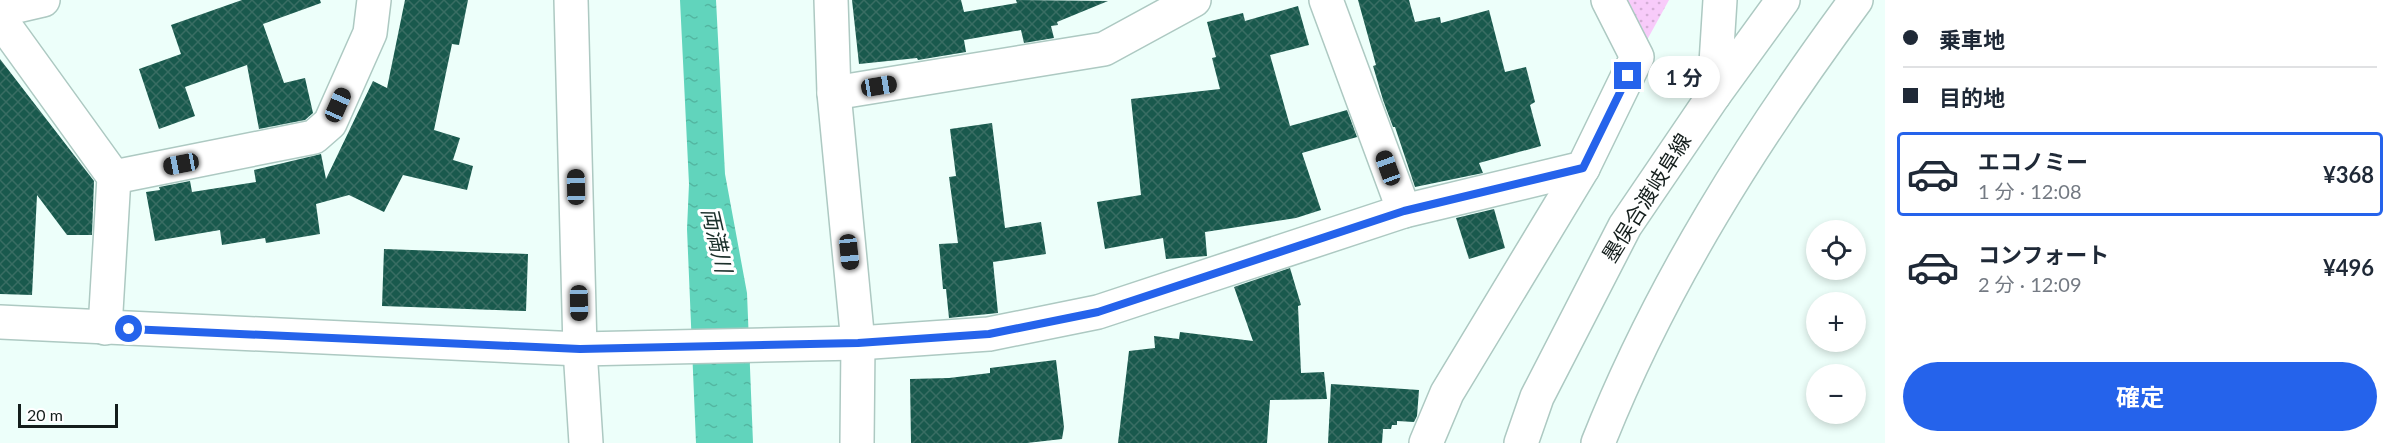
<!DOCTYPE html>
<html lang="ja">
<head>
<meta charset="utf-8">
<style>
	:root { --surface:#fff; --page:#f2f2f3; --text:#1f2937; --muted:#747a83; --line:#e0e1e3; --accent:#2563eb }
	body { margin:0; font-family:Lato,"Noto Sans JP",sans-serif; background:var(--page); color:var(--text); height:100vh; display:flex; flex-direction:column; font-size:22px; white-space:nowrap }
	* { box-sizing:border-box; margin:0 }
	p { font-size:20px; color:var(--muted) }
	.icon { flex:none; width:33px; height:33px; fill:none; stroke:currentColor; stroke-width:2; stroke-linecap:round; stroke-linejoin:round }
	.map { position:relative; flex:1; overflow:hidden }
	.details { display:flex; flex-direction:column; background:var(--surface); width:510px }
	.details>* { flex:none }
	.top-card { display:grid; align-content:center; height:132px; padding:0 18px; background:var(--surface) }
	.controls { position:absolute; left:1806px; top:220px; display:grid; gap:12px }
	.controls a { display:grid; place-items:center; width:60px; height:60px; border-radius:50%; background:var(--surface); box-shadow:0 3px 9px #0003; font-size:30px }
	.scale { position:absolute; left:18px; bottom:15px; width:100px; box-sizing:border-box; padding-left:6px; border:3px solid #141e1c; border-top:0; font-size:16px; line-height:21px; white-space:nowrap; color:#141e1c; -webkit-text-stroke:4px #fff; paint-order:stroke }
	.end { position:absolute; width:27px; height:27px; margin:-14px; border:8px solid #2563eb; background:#fff; box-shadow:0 0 0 3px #fff }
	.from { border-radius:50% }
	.bubble { position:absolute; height:42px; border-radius:21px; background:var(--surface); box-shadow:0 3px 9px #0003; font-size:20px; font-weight:700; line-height:42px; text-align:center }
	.car { position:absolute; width:18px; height:36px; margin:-18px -9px; border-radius:8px; box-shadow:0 0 4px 2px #0007; background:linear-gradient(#222 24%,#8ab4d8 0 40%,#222 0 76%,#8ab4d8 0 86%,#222 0) }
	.top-card b { display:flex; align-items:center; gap:21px; height:57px; font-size:22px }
	.top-card b+b { border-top:2px solid var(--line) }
	.top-card i { width:15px; height:15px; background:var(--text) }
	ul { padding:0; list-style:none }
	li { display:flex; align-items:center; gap:18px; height:84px; margin:0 12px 9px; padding:0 6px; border:3px solid transparent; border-radius:6px }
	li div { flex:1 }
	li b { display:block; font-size:22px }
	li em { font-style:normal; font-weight:700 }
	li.active { border-color:var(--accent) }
	li>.icon { width:54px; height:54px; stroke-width:1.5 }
	.button { display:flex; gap:12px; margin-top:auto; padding:12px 18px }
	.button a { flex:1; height:69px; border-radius:36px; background:var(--accent); color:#fff; font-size:24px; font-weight:700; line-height:69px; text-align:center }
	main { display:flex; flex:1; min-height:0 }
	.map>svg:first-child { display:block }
	.park { fill:url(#park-dots) }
	.water { fill:url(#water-ripples) }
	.building { fill:url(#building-cross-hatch) }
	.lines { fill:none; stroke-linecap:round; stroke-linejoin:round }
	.minor-casing { stroke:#adc9c2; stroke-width:36 }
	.secondary-casing { stroke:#adc9c2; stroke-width:36 }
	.minor { stroke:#fff; stroke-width:33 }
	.secondary { stroke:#fff; stroke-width:33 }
	.route { stroke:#2563eb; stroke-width:8 }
	.labels { text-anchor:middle; stroke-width:6; stroke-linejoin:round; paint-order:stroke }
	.street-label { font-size:21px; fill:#141e1c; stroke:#fff }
	.water-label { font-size:22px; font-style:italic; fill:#1b302b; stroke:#fff }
</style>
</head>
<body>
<main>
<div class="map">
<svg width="1885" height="443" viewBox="0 0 1885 443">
	<defs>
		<pattern id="park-dots" width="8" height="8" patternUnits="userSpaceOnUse" patternTransform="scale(1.5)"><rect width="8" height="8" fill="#f8cbfa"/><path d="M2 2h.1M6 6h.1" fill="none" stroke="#d4aed6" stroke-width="1.8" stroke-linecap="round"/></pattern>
		<pattern id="water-ripples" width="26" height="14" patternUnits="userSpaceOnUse" patternTransform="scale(1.5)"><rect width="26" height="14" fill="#61d4bc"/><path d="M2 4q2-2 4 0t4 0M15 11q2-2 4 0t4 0" fill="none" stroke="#53b6a1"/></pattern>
		<pattern id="building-cross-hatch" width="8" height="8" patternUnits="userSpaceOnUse" patternTransform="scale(1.5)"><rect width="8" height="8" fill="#19594d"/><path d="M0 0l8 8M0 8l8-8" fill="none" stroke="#396d63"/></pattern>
	</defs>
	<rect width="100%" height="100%" fill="#edfffa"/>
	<path class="park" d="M 1627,0 L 1669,0 L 1647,40 Z"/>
	<path class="water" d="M 680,0 L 716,0 L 725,174 L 747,293 L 753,443 L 696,443 L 687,229 L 689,184 Z"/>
	<g class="building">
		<path d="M 242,0 L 320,0 L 321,3 L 263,24 L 284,83 L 305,78 L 313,113 L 305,120 L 259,129 L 247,65 L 185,87 L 195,116 L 159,129 L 139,69 L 181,54 L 171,25 Z"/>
		<path d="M 405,0 L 468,0 L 459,45 L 452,44 L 434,130 L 460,138 L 453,160 L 473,166 L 467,190 L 403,175 L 384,212 L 349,195 L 316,204 L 320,234 L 266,243 L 265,238 L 222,245 L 220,230 L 155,241 L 146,192 L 160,190 L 159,187 L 190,181 L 192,192 L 256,182 L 254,170 L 321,154 L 326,179 L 373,81 L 387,88 Z"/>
		<path d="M 852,0 L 961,0 L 964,12 L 1017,3 L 1016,0 L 1108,1 L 1057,22 L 1058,25 L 1051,26 L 1054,38 L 1024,43 L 1021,30 L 964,40 L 966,52 L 918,60 L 917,58 L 859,64 Z"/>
		<path d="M 1358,0 L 1409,0 L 1415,22 L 1440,17 L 1441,23 L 1489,10 L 1505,72 L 1526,67 L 1535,102 L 1530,105 L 1541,146 L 1479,163 L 1483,173 L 1415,187 L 1395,127 L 1393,127 L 1383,100 L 1373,66 L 1376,65 Z"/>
		<path d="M 1298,6 L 1309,45 L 1270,55 L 1290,126 L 1347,110 L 1357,137 L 1302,153 L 1321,210 L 1296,218 L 1205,232 L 1207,256 L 1166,259 L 1163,238 L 1105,249 L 1097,202 L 1141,195 L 1131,99 L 1220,89 L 1212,58 L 1216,57 L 1207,22 L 1243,13 L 1245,21 Z"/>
		<path d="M 0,59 L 94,181 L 92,235 L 67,235 L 37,195 L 32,295 L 0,294 Z"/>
		<path d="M 992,123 L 1005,228 L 1041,222 L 1046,254 L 993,262 L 998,313 L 949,318 L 946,289 L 943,289 L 939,244 L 958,243 L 949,177 L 956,176 L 950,129 Z"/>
		<path d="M 1494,209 L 1505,248 L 1469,259 L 1456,218 Z"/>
		<path d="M 384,249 L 528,254 L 526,311 L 382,306 Z"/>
		<path d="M 1290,268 L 1301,305 L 1298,306 L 1301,373 L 1324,372 L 1327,399 L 1270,400 L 1267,443 L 1118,443 L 1129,351 L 1155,348 L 1154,336 L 1179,339 L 1180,332 L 1253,341 L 1234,287 Z"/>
		<path d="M 1056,360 L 1064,427 L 1062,439 L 1027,443 L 911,443 L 910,379 L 949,378 L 990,373 L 990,368 Z"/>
		<path d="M 1331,384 L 1419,390 L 1417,416 L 1414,422 L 1397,421 L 1397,425 L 1392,425 L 1391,429 L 1383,429 L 1382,443 L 1328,443 Z"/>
	</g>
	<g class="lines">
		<defs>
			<g id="minor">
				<path d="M 571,0 L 580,349 L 586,443"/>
				<path d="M 831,0 L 834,93 L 858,343 L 857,443"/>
				<path d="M 1326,0 L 1404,211"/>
				<path d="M 0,10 L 43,0"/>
				<path d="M 0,19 L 114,177 L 105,328"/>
				<path d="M 834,93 L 1104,49 L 1194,0"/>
				<path d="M 1714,95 L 1720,0"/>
				<path d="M 114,177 L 314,137 L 330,123 L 370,33 L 374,0"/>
				<path d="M 0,322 L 580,349 L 858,343 L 989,334 L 1098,312 L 1404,211 L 1583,168 L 1637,57 L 1608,0"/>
				<path d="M 1426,443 L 1447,393 L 1583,168"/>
				<path d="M 1598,443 C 1661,284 1754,138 1856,0"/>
			</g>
			<path id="secondary" d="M 1521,443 L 1537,397 L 1625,226 L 1714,95 L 1783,0"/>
		</defs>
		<use href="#minor" class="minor-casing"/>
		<use href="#secondary" class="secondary-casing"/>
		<use href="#minor" class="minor"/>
		<use href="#secondary" class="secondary"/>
	</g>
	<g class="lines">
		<path class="route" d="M 129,329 L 580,349 L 858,343 L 989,334 L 1098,312 L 1404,211 L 1583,168 L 1628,76"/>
	</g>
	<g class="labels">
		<g class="street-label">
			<text transform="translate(1647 198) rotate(-58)" y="7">墨俣合渡岐阜線</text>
		</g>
		<g class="water-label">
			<text transform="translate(717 240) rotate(77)" y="8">両満川</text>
		</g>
	</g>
</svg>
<div class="controls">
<a><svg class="icon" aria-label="locate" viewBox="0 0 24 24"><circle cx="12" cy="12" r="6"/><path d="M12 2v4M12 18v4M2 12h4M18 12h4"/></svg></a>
<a>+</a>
<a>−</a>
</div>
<div class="scale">20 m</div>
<i class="end from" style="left:129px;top:329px"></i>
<i class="end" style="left:1628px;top:76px"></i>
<div class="bubble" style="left:1648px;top:56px;width:72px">1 分</div>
<i class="car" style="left:879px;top:86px;rotate:81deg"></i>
<i class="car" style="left:338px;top:105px;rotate:24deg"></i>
<i class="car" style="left:181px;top:164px;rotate:259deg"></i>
<i class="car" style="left:1388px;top:168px;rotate:340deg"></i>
<i class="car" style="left:576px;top:187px;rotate:359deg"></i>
<i class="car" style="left:849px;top:252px;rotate:174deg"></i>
<i class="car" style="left:579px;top:303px;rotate:179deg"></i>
</div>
<section class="details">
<div class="top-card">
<b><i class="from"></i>乗車地</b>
<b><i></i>目的地</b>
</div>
<ul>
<li class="active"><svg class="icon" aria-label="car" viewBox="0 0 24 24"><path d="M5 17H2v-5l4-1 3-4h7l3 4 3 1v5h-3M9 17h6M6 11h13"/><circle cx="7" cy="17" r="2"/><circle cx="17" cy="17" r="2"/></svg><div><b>エコノミー</b><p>1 分 · 12:08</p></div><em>¥368</em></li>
<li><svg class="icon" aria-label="car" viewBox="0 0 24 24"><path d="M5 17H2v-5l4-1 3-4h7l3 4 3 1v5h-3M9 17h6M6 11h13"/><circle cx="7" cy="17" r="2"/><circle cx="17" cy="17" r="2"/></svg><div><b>コンフォート</b><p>2 分 · 12:09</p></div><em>¥496</em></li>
</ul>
<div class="button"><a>確定</a></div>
</section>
</main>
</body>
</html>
